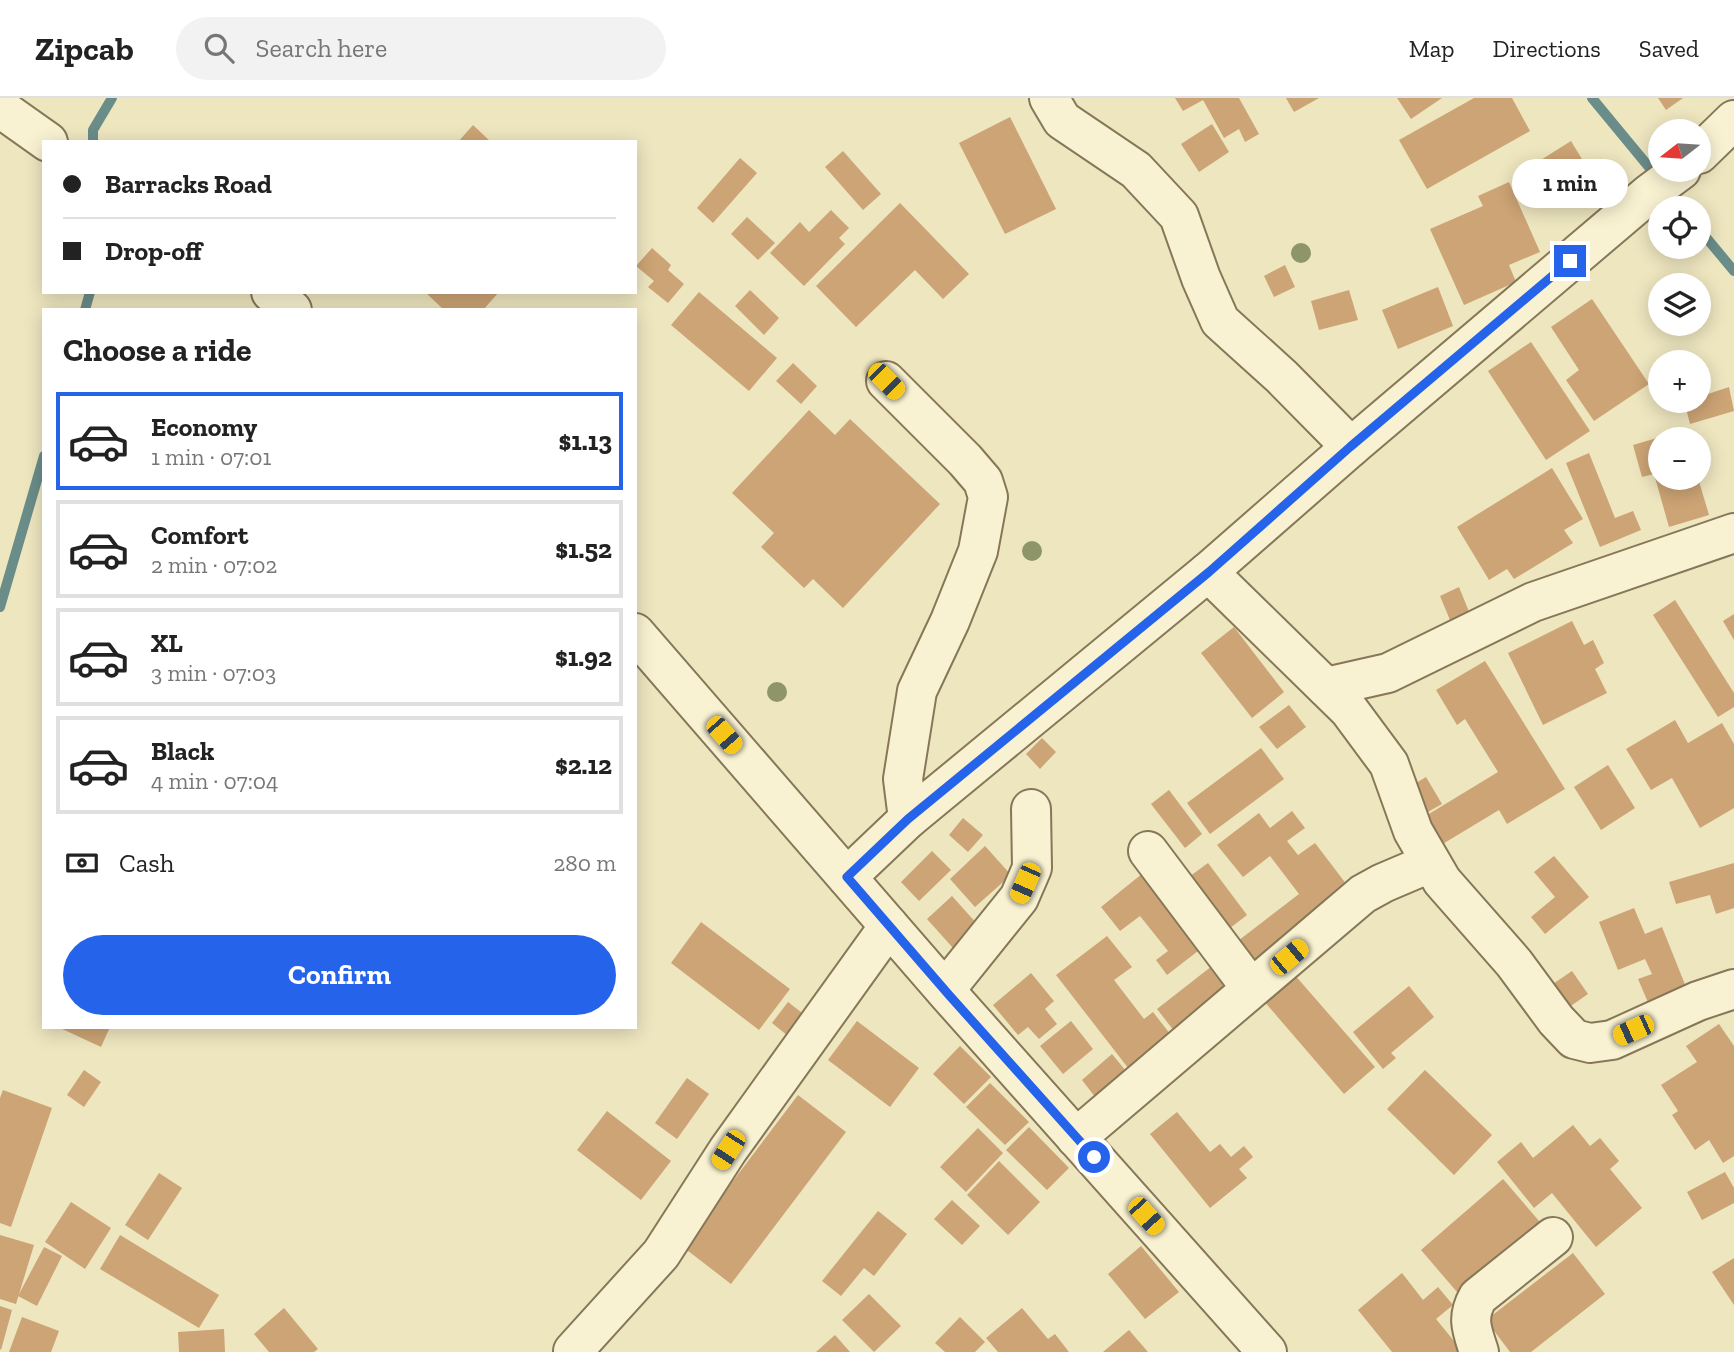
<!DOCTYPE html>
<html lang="en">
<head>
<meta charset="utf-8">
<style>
	:root { --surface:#fff; --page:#f2f2f2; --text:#222; --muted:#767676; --line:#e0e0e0; --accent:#2563eb }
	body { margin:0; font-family:"Zilla Slab",serif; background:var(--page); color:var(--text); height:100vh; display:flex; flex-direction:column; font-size:26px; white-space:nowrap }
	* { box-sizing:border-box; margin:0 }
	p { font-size:23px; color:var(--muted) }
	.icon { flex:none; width:38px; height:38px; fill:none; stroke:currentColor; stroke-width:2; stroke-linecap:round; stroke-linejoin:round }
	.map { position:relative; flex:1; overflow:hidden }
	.drawer { position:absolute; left:42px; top:210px; width:595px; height:721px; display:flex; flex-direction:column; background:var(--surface); border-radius:0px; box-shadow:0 4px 18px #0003 }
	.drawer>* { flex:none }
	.top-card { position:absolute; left:42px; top:42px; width:595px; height:154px; border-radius:0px; box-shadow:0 4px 18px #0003; display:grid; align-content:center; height:154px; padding:0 21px; background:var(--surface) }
	.needle { width:46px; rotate:253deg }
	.tools { position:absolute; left:1648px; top:21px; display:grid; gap:14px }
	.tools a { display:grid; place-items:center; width:63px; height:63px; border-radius:50%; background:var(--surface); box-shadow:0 4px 18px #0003; font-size:35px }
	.end { position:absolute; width:32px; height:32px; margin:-16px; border:9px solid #2563eb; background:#fff; box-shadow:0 0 0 4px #fff }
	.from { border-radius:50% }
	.bubble { position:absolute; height:49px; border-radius:24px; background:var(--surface); box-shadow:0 4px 18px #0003; font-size:23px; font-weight:700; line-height:49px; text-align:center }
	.car { position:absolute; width:21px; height:42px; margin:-21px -10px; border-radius:9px; box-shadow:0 0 5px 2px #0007; background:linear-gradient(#f5c518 24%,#345 0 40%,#f5c518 0 76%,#345 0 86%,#f5c518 0) }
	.top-card b { display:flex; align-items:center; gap:24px; height:66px; font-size:26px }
	.top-card b+b { border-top:2px solid var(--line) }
	.top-card i { width:18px; height:18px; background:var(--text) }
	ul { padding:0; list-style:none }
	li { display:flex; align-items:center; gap:21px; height:98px; margin:0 14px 10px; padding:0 7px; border:4px solid var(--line); border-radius:0px }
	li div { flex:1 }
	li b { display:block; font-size:26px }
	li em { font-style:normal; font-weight:700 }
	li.selected { border-color:var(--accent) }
	li>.icon { width:63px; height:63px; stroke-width:1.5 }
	h2 { padding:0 21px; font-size:32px; line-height:84px }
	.pay { display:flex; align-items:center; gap:18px; height:77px; padding:0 21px; font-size:26px }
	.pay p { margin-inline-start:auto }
	.button { display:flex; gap:14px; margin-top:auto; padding:14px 21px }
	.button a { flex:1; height:80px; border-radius:42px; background:var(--accent); color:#fff; font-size:28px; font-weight:700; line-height:80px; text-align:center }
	header { display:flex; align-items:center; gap:42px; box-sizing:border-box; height:98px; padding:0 35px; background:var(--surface); border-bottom:2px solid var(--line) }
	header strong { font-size:33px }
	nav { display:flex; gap:38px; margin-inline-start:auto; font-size:24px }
	.search { width:490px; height:63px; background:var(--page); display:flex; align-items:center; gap:18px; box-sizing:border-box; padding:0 24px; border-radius:38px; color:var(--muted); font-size:26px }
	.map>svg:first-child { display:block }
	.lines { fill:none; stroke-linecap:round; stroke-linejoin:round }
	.stream { stroke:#6a8d89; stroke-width:10 }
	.building { fill:#cca475 }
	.minor-casing { stroke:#867758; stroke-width:42 }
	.minor { stroke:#f9f2d2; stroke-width:38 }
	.tree { fill:#8e9569 }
	.route { stroke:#2563eb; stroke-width:9 }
</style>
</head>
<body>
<header>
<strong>Zipcab</strong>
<div class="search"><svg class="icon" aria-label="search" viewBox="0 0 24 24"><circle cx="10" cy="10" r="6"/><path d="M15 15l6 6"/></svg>Search here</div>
<nav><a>Map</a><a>Directions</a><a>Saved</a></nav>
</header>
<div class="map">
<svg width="1734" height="1254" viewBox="0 0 1734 1254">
	<rect width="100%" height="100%" fill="#eee6bf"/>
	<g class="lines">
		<g class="stream">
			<path d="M 1592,0 L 1658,80"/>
			<path d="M 93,44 L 93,32 L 112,0"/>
			<path d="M 1668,92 L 1683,110"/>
			<path d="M 1699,131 L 1734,173"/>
			<path d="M 85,212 L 90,194"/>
			<path d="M 0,509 L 44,358"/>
		</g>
	</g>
	<g class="building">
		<path d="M 1175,0 L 1239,0 L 1259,36 L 1245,44 L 1239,31 L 1224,40 L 1203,2 L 1183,13 Z"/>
		<path d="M 1286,0 L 1319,0 L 1294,14 Z"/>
		<path d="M 1397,0 L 1442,0 L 1411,21 Z"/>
		<path d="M 1474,0 L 1512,0 L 1530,33 L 1427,91 L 1399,42 Z"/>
		<path d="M 1658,0 L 1683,0 L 1666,12 Z"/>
		<path d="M 1010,19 L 1056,111 L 1005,136 L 959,45 Z"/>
		<path d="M 1212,26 L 1229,54 L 1199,74 L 1181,46 Z"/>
		<path d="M 473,27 L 491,44 L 458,44 Z"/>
		<path d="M 1571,43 L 1594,81 L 1551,108 L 1528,70 Z"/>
		<path d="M 843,53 L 881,96 L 863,112 L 825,69 Z"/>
		<path d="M 740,60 L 757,75 L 713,125 L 697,110 Z"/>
		<path d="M 1509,84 L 1540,154 L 1509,167 L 1516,184 L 1464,207 L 1430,131 L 1483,108 L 1478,98 Z"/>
		<path d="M 900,105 L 969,176 L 943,201 L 915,172 L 856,229 L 816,188 Z"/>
		<path d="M 831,112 L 849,130 L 839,140 L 845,146 L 804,188 L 770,155 L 800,124 L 809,134 Z"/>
		<path d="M 747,119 L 775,145 L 758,162 L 731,136 Z"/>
		<path d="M 652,150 L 671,167 L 668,172 L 684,186 L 668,205 L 648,189 L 654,183 L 636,168 Z"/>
		<path d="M 1285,167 L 1295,189 L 1274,199 L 1264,178 Z"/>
		<path d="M 1438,189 L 1453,228 L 1398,251 L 1382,212 Z"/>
		<path d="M 750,192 L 779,220 L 764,237 L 735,208 Z"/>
		<path d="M 1349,192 L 1358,222 L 1319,232 L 1311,203 Z"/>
		<path d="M 425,194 L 499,194 L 483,212 L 444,212 Z"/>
		<path d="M 699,194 L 777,260 L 749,293 L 671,227 Z"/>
		<path d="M 1592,201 L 1649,286 L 1594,323 L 1566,282 L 1579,272 L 1551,229 Z"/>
		<path d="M 1531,244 L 1590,333 L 1546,362 L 1488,273 Z"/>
		<path d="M 793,265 L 817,288 L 801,306 L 776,283 Z"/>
		<path d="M 1729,289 L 1734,313 L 1690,326 L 1684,303 L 1699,303 L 1699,299 Z"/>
		<path d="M 809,312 L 835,337 L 850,321 L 940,406 L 843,510 L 813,481 L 804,490 L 761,449 L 774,435 L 732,395 Z"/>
		<path d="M 1684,332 L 1687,341 L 1661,341 L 1661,380 L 1698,380 L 1709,417 L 1669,429 L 1654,376 L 1642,379 L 1633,347 Z"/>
		<path d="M 1589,355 L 1615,420 L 1633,413 L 1641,432 L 1600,449 L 1566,365 Z"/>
		<path d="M 1552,370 L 1583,421 L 1564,432 L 1573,445 L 1514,481 L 1507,471 L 1489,482 L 1457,429 Z"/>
		<path d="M 1459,489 L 1474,526 L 1455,534 L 1440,498 Z"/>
		<path d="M 1675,502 L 1734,595 L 1734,609 L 1718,619 L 1653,517 Z"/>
		<path d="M 1734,516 L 1734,542 L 1723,523 Z"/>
		<path d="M 1572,523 L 1584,547 L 1593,542 L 1604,565 L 1595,571 L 1607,595 L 1543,627 L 1508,555 Z"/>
		<path d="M 1234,529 L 1284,594 L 1252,620 L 1201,555 Z"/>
		<path d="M 1485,563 L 1565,691 L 1507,726 L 1499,712 L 1436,750 L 1419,722 L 1498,674 L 1465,621 L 1457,627 L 1436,592 Z"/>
		<path d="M 1289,607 L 1306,629 L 1277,651 L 1259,629 Z"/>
		<path d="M 1675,622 L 1688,645 L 1722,625 L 1734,646 L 1734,710 L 1700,730 L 1672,680 L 1651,692 L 1626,651 Z"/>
		<path d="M 1042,640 L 1056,654 L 1040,671 L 1026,656 Z"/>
		<path d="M 1261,650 L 1284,681 L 1210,736 L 1187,705 Z"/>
		<path d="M 1608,667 L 1635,710 L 1601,732 L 1574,689 Z"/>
		<path d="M 1426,679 L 1442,706 L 1419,719 L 1403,693 Z"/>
		<path d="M 1169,692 L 1202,736 L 1185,750 L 1151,706 Z"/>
		<path d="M 1292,713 L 1305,730 L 1287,743 L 1298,757 L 1315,745 L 1347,787 L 1256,874 L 1234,846 L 1299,796 L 1270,758 L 1243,779 L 1217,747 L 1259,715 L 1270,730 Z"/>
		<path d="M 963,720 L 983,737 L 968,754 L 949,737 Z"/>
		<path d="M 985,748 L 1011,777 L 975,809 L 950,781 Z"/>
		<path d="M 932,753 L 951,772 L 919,803 L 901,784 Z"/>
		<path d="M 1554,758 L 1589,799 L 1545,836 L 1531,819 L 1555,799 L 1534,774 Z"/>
		<path d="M 1208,765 L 1247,817 L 1221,837 L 1182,784 Z"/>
		<path d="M 1734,765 L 1734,810 L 1716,816 L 1710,797 L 1676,806 L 1669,784 Z"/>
		<path d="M 1148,771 L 1207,846 L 1167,877 L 1156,862 L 1168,853 L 1140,818 L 1120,833 L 1101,809 Z"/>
		<path d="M 952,798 L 978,827 L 953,850 L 927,821 Z"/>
		<path d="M 1634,810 L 1645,836 L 1662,829 L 1688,894 L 1650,909 L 1638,881 L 1652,876 L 1645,861 L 1618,872 L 1599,824 Z"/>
		<path d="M 701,824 L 790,891 L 759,932 L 671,865 Z"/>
		<path d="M 1107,838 L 1132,869 L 1114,882 L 1144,921 L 1153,914 L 1174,941 L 1132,975 L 1056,877 Z"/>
		<path d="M 1212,868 L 1233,895 L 1178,938 L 1157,911 Z"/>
		<path d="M 1572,873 L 1588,896 L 1565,912 L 1550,888 Z"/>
		<path d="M 1031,875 L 1054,903 L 1045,911 L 1057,926 L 1039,941 L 1028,929 L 1018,937 L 993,907 Z"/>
		<path d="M 1293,875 L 1375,969 L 1344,996 L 1263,902 Z"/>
		<path d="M 1409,888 L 1434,919 L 1391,955 L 1396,960 L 1383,971 L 1353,934 Z"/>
		<path d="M 788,904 L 810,921 L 793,942 L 772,925 Z"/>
		<path d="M 857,923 L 919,970 L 890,1009 L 828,962 Z"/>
		<path d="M 1071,923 L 1093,951 L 1063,976 L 1040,948 Z"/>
		<path d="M 1719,926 L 1734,948 L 1734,1058 L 1723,1065 L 1709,1042 L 1695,1052 L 1672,1017 L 1678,1013 L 1661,987 L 1697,964 L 1686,948 Z"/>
		<path d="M 58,929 L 110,929 L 101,949 Z"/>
		<path d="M 960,948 L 991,979 L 964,1006 L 933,976 Z"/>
		<path d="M 1112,956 L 1130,978 L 1099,1004 L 1082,982 Z"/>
		<path d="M 84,972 L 101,984 L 84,1009 L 67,997 Z"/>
		<path d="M 1425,972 L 1492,1037 L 1454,1077 L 1387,1011 Z"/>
		<path d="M 687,980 L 709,996 L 677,1041 L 655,1025 Z"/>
		<path d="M 990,985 L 1029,1024 L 1005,1047 L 966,1009 Z"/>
		<path d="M 3,992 L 52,1010 L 11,1129 L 0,1125 L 0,1000 Z"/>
		<path d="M 798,997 L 846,1034 L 731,1186 L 683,1149 Z"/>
		<path d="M 607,1013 L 671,1063 L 641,1102 L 577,1052 Z"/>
		<path d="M 1177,1014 L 1210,1054 L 1220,1046 L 1231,1059 L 1244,1048 L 1253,1059 L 1239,1071 L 1247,1080 L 1210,1110 L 1150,1036 Z"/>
		<path d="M 1573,1027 L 1590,1048 L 1600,1040 L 1619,1063 L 1610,1071 L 1642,1110 L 1596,1149 L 1552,1095 L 1534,1110 L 1497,1064 L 1521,1044 L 1533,1060 Z"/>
		<path d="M 1029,1029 L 1069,1070 L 1047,1092 L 1006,1052 Z"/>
		<path d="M 978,1030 L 1003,1055 L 966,1094 L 940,1069 Z"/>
		<path d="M 999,1063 L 1040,1104 L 1008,1137 L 967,1097 Z"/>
		<path d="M 1725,1074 L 1734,1090 L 1734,1105 L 1702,1122 L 1687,1094 Z"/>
		<path d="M 159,1075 L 182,1090 L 148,1142 L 125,1127 Z"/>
		<path d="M 1503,1081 L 1545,1130 L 1463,1201 L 1421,1152 Z"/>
		<path d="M 952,1102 L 980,1128 L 962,1147 L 934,1121 Z"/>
		<path d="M 71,1104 L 111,1130 L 85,1171 L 45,1144 Z"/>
		<path d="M 878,1113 L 907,1136 L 874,1178 L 864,1170 L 841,1198 L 822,1183 Z"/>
		<path d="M 0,1137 L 34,1147 L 16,1206 L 0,1201 Z"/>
		<path d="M 120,1137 L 219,1197 L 199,1230 L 100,1171 Z"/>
		<path d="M 1141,1148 L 1179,1194 L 1145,1221 L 1108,1176 Z"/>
		<path d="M 44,1149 L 62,1158 L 37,1208 L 18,1198 Z"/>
		<path d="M 1573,1155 L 1605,1196 L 1531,1254 L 1510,1254 L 1486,1222 Z"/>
		<path d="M 1734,1160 L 1734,1207 L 1712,1174 Z"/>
		<path d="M 1402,1175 L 1423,1202 L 1438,1189 L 1453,1207 L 1436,1221 L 1463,1254 L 1392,1254 L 1358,1212 Z"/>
		<path d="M 869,1196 L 901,1228 L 874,1254 L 842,1222 Z"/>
		<path d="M 0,1208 L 12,1212 L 1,1252 L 0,1251 Z"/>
		<path d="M 284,1210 L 318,1251 L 314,1254 L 269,1254 L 254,1236 Z"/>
		<path d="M 1022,1210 L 1048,1241 L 1055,1236 L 1069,1254 L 998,1254 L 986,1240 Z"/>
		<path d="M 22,1219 L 59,1233 L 51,1254 L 9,1254 Z"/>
		<path d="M 960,1219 L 985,1244 L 975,1254 L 945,1254 L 935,1245 Z"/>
		<path d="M 224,1231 L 225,1254 L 179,1254 L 178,1234 Z"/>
		<path d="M 1129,1232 L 1148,1254 L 1103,1254 Z"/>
		<path d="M 835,1237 L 850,1254 L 816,1254 Z"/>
	</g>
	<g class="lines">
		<defs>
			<g id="minor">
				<path d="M 1049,0 L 1062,22 L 1136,72 L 1179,118 L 1201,180 L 1220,223 L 1282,279 L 1351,349"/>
				<path d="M 0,10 L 48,44"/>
				<path d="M 1699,56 L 1734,22"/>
				<path d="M 271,194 L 292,212"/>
				<path d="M 886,283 L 965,362 L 983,383 L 988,399 L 978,453 L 950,523 L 917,593 L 903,681 L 908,721"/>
				<path d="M 1208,474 L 1349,612 L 1389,666 L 1413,733 L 1442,783 L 1514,865 L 1556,922 L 1574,941 L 1590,945 L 1612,942 L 1698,903 L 1734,891"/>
				<path d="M 635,535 L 949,897 L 1267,1254"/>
				<path d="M 1326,589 L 1388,575 L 1533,504 L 1734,435"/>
				<path d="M 1148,753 L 1251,890"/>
				<path d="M 847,779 L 908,721 L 1208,474 L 1351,349 L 1650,95 L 1681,72"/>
				<path d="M 945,892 L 1019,800 L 1032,770 L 1031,711"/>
				<path d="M 1076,1040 L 1363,796 L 1383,785 L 1430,765"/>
				<path d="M 573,1253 L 661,1156 L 728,1052 L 889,828"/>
				<path d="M 1479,1254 C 1472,1232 1466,1220 1478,1199 L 1553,1139"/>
			</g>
		</defs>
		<use href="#minor" class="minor-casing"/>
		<use href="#minor" class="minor"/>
	</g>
	<g class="tree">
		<circle cx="1301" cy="155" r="10"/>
		<circle cx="1032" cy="453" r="10"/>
		<circle cx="777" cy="594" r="10"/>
	</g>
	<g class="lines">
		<path class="route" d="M 1094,1059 L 949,897 L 847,779 L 908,721 L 1209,474 L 1350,349 L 1570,163"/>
	</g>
</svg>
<div class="tools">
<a><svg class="needle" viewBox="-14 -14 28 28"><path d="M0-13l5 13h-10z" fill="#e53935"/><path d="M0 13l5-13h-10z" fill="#767676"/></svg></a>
<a><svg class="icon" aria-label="locate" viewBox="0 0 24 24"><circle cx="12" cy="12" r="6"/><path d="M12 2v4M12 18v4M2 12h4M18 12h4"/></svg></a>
<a><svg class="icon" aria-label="layers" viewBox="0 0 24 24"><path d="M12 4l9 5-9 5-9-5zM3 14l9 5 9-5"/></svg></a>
<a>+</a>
<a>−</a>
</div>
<i class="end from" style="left:1094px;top:1059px"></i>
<i class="end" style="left:1570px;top:163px"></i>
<div class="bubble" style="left:1512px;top:61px;width:116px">1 min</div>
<i class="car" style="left:886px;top:283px;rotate:135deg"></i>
<i class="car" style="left:724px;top:637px;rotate:139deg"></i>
<i class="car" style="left:1025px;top:785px;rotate:204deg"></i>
<i class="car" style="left:1289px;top:859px;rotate:50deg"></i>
<i class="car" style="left:1633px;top:932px;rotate:246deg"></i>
<i class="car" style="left:728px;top:1052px;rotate:213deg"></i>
<i class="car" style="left:1146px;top:1118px;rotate:138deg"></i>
<div class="top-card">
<b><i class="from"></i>Barracks Road</b>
<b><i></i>Drop-off</b>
</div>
<section class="drawer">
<h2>Choose a ride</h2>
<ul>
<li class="selected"><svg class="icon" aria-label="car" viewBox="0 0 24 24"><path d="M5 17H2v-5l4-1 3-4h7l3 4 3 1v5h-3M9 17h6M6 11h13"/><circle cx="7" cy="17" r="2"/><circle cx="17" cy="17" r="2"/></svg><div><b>Economy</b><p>1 min · 07:01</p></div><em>$1.13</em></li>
<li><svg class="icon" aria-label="car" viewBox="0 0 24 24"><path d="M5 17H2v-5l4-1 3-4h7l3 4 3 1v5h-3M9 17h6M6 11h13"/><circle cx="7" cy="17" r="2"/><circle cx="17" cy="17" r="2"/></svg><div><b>Comfort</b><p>2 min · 07:02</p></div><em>$1.52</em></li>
<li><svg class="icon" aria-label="car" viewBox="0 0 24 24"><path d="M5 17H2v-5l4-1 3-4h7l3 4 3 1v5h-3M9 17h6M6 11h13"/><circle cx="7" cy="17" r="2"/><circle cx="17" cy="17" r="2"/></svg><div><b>XL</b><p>3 min · 07:03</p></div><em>$1.92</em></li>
<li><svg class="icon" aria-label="car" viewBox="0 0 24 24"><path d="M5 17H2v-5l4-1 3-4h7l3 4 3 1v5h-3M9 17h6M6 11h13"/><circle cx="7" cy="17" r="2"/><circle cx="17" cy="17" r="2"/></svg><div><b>Black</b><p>4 min · 07:04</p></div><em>$2.12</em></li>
</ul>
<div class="pay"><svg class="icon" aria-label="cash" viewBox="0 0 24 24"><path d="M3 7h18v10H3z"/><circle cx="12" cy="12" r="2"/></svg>Cash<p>280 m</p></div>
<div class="button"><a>Confirm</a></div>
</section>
</div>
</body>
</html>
